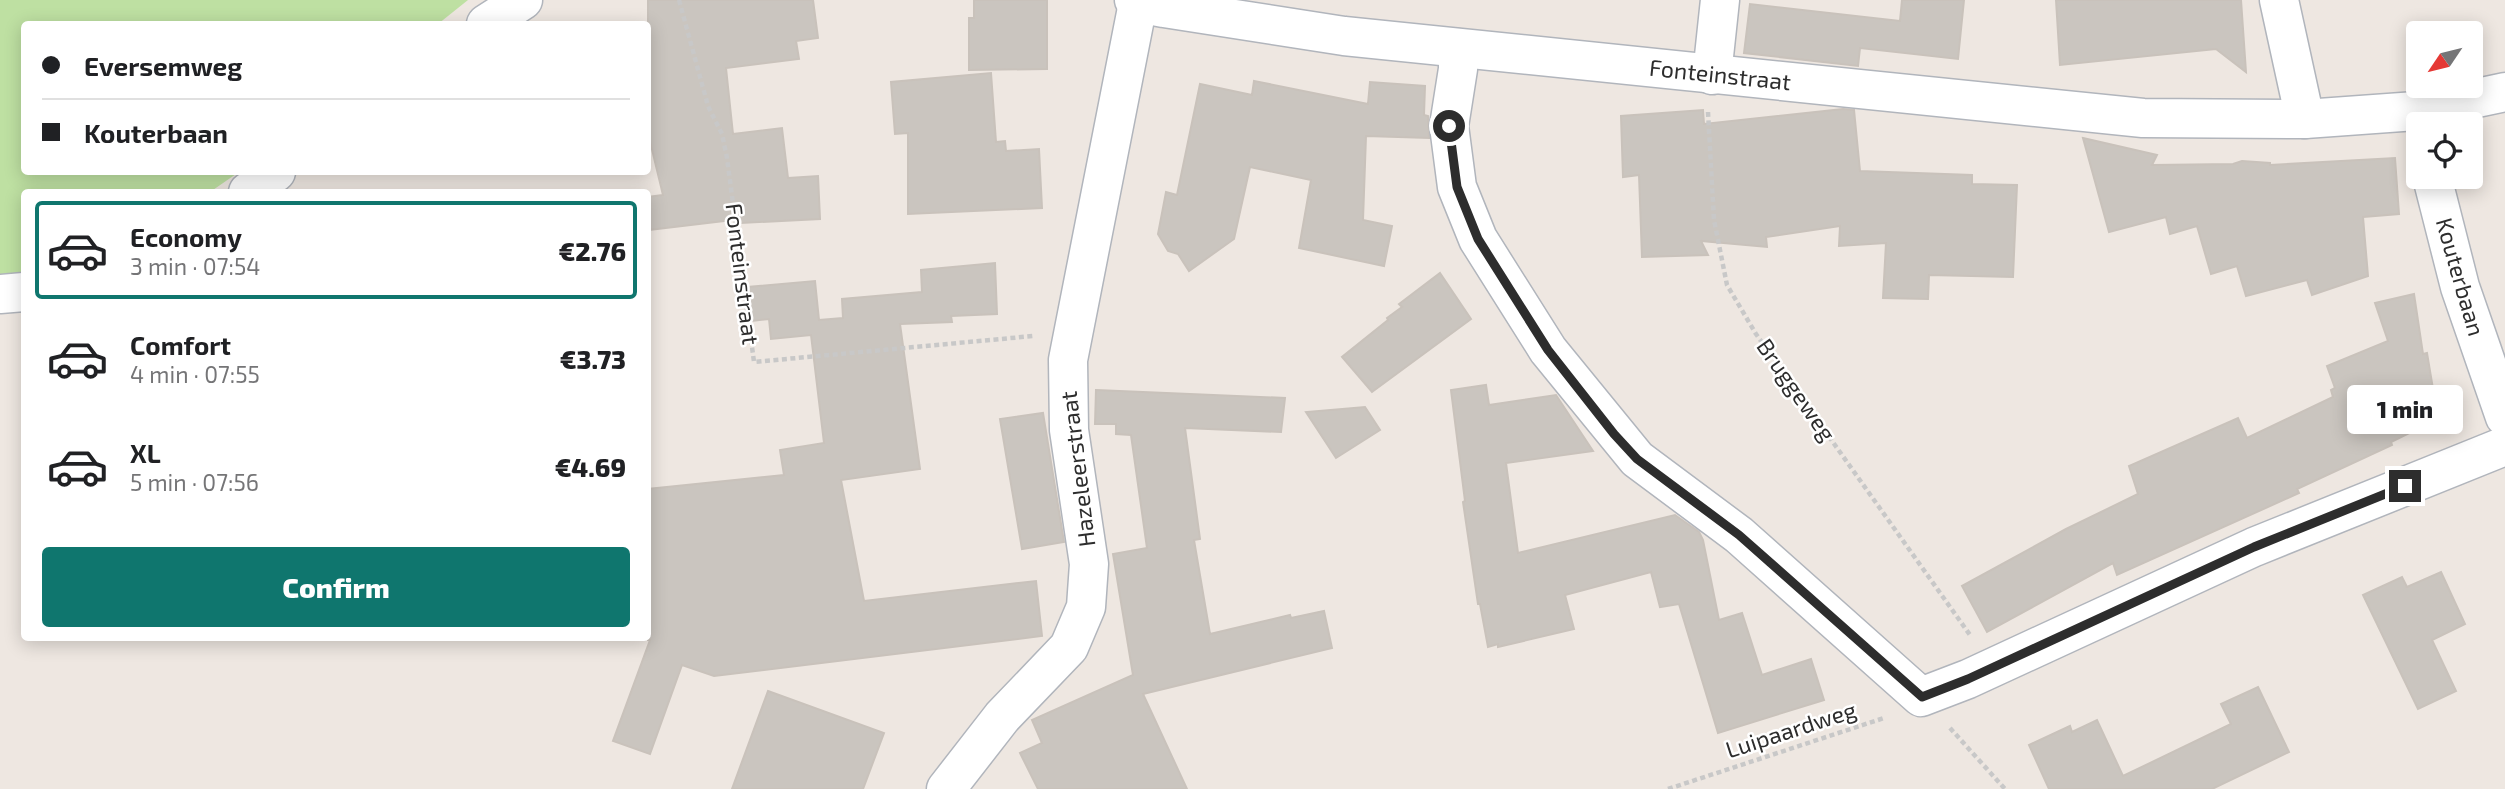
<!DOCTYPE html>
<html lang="en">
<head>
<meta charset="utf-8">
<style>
	:root { --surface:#fff; --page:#f6f6f6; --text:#202124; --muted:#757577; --line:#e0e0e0; --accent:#0f766e }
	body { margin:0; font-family:"Exo 2",sans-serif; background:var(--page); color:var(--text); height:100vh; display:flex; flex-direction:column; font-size:26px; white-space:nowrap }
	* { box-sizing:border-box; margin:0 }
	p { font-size:23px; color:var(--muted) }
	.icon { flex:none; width:38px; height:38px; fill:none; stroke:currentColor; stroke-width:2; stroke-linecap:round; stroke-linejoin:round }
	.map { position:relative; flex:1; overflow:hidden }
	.drawer { position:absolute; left:21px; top:189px; width:630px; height:452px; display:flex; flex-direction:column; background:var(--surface); border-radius:7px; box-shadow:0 4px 18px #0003 }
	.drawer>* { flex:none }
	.top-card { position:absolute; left:21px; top:21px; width:630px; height:154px; border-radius:7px; box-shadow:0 4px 18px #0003; display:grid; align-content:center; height:154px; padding:0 21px; background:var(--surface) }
	.needle { width:46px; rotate:235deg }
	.tools { position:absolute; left:2406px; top:21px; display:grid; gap:14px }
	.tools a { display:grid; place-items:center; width:77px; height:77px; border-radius:7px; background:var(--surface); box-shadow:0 4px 18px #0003; font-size:35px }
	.end { position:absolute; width:32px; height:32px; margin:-16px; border:9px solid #2d2d2d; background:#fff; box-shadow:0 0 0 4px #fff }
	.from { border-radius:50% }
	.bubble { position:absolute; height:49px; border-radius:7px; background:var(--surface); box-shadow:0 4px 18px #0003; font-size:23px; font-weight:800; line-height:49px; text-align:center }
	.top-card b { display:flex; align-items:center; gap:24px; height:66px; font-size:26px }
	.top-card b+b { border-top:2px solid var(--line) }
	.top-card i { width:18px; height:18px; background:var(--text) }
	ul { padding:12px 0 0; list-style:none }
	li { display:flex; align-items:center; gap:21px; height:98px; margin:0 14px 10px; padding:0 7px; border:4px solid transparent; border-radius:7px }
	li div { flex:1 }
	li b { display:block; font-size:26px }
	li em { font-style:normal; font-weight:800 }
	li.active { border-color:var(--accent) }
	li>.icon { width:63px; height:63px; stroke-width:1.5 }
	.cta { display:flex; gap:14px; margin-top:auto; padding:14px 21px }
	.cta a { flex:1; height:80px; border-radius:7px; background:var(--accent); color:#fff; font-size:28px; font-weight:800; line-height:80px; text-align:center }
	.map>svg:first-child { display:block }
	.green { fill:#bee0a2 }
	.building { fill:#cac5bf; stroke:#c9c2bb; stroke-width:2 }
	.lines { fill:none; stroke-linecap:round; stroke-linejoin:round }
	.minor-casing { stroke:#b1b5bc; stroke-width:41 }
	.path { stroke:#c8c8c8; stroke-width:4.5; stroke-dasharray:5 3.5; stroke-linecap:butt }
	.minor { stroke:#fff; stroke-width:38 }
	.route { stroke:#2d2d2d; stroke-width:9 }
	.labels { text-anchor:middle; stroke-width:5; stroke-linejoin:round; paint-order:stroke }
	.street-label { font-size:23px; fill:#2d2d2d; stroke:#fff }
</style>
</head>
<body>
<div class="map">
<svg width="2505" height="789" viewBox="0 0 2505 789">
	<rect width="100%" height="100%" fill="#eee7e1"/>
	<path class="green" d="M 0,0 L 468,0 L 438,24 L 24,24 L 24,172 L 239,172 L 210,192 L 24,192 L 24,277 L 0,280 Z"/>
	<g class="building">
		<path d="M 648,0 L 813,0 L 818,38 L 796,41 L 799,59 L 726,68 L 733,134 L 782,128 L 788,178 L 818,176 L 820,219 L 741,223 L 741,219 L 648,230 L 648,197 L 663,195 L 648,133 Z"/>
		<path d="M 974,0 L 1047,0 L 1047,69 L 969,70 L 969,18 L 974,18 Z"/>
		<path d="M 1902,0 L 1964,0 L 1958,59 L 1860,48 L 1858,66 L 1744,53 L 1750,4 L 1900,21 Z"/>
		<path d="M 2056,0 L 2241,0 L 2246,72 L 2216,49 L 2060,65 Z"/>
		<path d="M 991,73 L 996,142 L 1005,141 L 1006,151 L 1039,149 L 1042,208 L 908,214 L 908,133 L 895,134 L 891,82 Z"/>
		<path d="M 1254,81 L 1368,104 L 1370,82 L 1425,86 L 1424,115 L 1428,116 L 1429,138 L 1366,136 L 1363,220 L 1392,226 L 1384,266 L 1299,248 L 1311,180 L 1250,167 L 1234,239 L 1189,271 L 1178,254 L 1168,251 L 1158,234 L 1166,192 L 1177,195 L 1200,84 L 1252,95 Z"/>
		<path d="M 1843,109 L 1854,110 L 1860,171 L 1972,175 L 1972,184 L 2017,185 L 2013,277 L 1929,275 L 1928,299 L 1883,298 L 1886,243 L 1839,246 L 1840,226 L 1766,237 L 1767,247 L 1701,241 L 1708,255 L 1642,257 L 1639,175 L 1623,177 L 1621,116 L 1703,110 L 1704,124 Z"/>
		<path d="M 2083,138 L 2157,155 L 2152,165 L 2233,164 L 2242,161 L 2270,163 L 2270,165 L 2395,158 L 2399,214 L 2363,217 L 2368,276 L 2312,295 L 2307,280 L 2246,296 L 2237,266 L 2211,274 L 2197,226 L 2170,234 L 2166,217 L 2109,232 Z"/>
		<path d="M 995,263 L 997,314 L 951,316 L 952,322 L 900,324 L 920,469 L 841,480 L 864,601 L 1036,581 L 1042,636 L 714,676 L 682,665 L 650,754 L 613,741 L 650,640 L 648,640 L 648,489 L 784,475 L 780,450 L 824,443 L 811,335 L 771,339 L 769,319 L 752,321 L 748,287 L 815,281 L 819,320 L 843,318 L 842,299 L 922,292 L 921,270 Z"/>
		<path d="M 1440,273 L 1471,319 L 1372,392 L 1342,357 L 1388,320 L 1387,318 L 1402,307 L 1399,304 Z"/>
		<path d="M 2414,294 L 2423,354 L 2427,353 L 2438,419 L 2391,442 L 2392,445 L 2297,489 L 2299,493 L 2117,575 L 2113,563 L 1987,632 L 1962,586 L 2066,529 L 2138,494 L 2129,466 L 2238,418 L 2247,438 L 2333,397 L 2331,390 L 2335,388 L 2327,366 L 2388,341 L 2375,303 Z"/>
		<path d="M 1486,385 L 1489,405 L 1556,395 L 1593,451 L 1506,463 L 1518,553 L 1675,515 L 1699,532 L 1703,540 L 1719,620 L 1742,613 L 1762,675 L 1811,659 L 1824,700 L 1718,733 L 1679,604 L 1660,607 L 1651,572 L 1565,595 L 1574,629 L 1498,647 L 1498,644 L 1488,647 L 1480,604 L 1478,604 L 1463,502 L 1465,501 L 1451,390 Z"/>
		<path d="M 1096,390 L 1285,398 L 1281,432 L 1185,428 L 1200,539 L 1194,540 L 1210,634 L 1290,615 L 1291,618 L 1324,611 L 1332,648 L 1143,694 L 1187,789 L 1038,789 L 1020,753 L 1042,743 L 1032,720 L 1133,675 L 1113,554 L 1147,548 L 1131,435 L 1116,434 L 1116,424 L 1095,424 Z"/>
		<path d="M 1365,407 L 1380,430 L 1336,458 L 1306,412 Z"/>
		<path d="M 1043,413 L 1064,542 L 1022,549 L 1000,419 Z"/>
		<path d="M 2441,572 L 2465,624 L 2432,640 L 2456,691 L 2418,709 L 2363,595 L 2402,577 L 2407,587 Z"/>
		<path d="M 2258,687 L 2289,752 L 2212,789 L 2049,789 L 2029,745 L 2070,726 L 2072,732 L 2097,720 L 2123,776 L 2231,724 L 2221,704 Z"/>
		<path d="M 768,691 L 884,733 L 863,789 L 732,789 Z"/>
	</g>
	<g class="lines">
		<defs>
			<g id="minor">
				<path d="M 1134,0 L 1138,3 L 1164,8 L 1344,36 L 2143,118 L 2305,119 L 2416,111 L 2505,92"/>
				<path d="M 2279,0 L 2305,119"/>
				<path d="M 486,24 L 523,0"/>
				<path d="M 1458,48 L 1458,69 L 1449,126 L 1457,187 L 1478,239 L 1548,350 L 1637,459 L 1739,535 L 1921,697 L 1968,679 L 2254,547 L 2505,446"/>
				<path d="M 1712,75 L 1720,0"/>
				<path d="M 2432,177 L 2460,287 L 2505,417"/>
				<path d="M 248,192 L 276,172"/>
				<path d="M 0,294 L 24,292"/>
				<path d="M 946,789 L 1002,717 L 1069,647 L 1086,607 L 1089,564 L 1069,430 L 1068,360 L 1138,3"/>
			</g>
		</defs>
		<use href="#minor" class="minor-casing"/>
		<g class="path">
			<path d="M 679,0 L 708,106 L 722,134 L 727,158 L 754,362 L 1033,336"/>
			<path d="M 1708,112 L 1714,220 L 1727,285 L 1756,334 L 1970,635"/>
			<path d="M 1950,728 L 2005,789"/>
			<path d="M 1668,789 L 1884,718"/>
		</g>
		<use href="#minor" class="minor"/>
	</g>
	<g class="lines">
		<path class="route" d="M 1449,126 L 1457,187 L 1478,239 L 1548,350 L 1614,434 L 1637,459 L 1739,535 L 1922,697 L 1968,679 L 2254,547 L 2405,486"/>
	</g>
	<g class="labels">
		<g class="street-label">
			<text transform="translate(1720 75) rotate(6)" y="8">Fonteinstraat</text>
			<text transform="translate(742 274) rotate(83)" y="8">Fonteinstraat</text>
			<text transform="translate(2460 277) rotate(74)" y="8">Kouterbaan</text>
			<text transform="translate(1796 390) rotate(55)" y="8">Bruggeweg</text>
			<text transform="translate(1078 469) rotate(-97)" y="8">Hazeleerstraat</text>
			<text transform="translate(1791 730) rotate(-18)" y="8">Luipaardweg</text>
		</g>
	</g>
</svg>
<div class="tools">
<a><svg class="needle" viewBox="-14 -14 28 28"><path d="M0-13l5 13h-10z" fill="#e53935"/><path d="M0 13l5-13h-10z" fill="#757577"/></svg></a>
<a><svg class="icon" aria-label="locate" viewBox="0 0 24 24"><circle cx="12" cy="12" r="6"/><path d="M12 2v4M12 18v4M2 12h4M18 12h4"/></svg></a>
</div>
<i class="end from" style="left:1449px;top:126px"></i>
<i class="end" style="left:2405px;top:486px"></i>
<div class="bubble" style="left:2347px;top:385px;width:116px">1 min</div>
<div class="top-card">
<b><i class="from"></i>Eversemweg</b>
<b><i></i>Kouterbaan</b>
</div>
<section class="drawer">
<ul>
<li class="active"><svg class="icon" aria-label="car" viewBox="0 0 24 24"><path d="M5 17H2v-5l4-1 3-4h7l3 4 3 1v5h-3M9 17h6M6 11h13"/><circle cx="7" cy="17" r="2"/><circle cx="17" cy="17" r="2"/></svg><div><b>Economy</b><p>3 min · 07:54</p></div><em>€2.76</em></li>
<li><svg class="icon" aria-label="car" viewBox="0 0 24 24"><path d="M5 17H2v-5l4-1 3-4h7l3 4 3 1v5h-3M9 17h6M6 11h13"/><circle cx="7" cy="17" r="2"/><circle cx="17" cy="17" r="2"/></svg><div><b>Comfort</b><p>4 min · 07:55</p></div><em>€3.73</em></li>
<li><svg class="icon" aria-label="car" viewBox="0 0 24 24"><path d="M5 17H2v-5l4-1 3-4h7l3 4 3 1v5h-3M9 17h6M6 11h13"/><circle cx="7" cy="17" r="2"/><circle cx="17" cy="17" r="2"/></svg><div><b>XL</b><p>5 min · 07:56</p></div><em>€4.69</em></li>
</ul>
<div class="cta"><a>Confirm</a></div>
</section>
</div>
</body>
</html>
